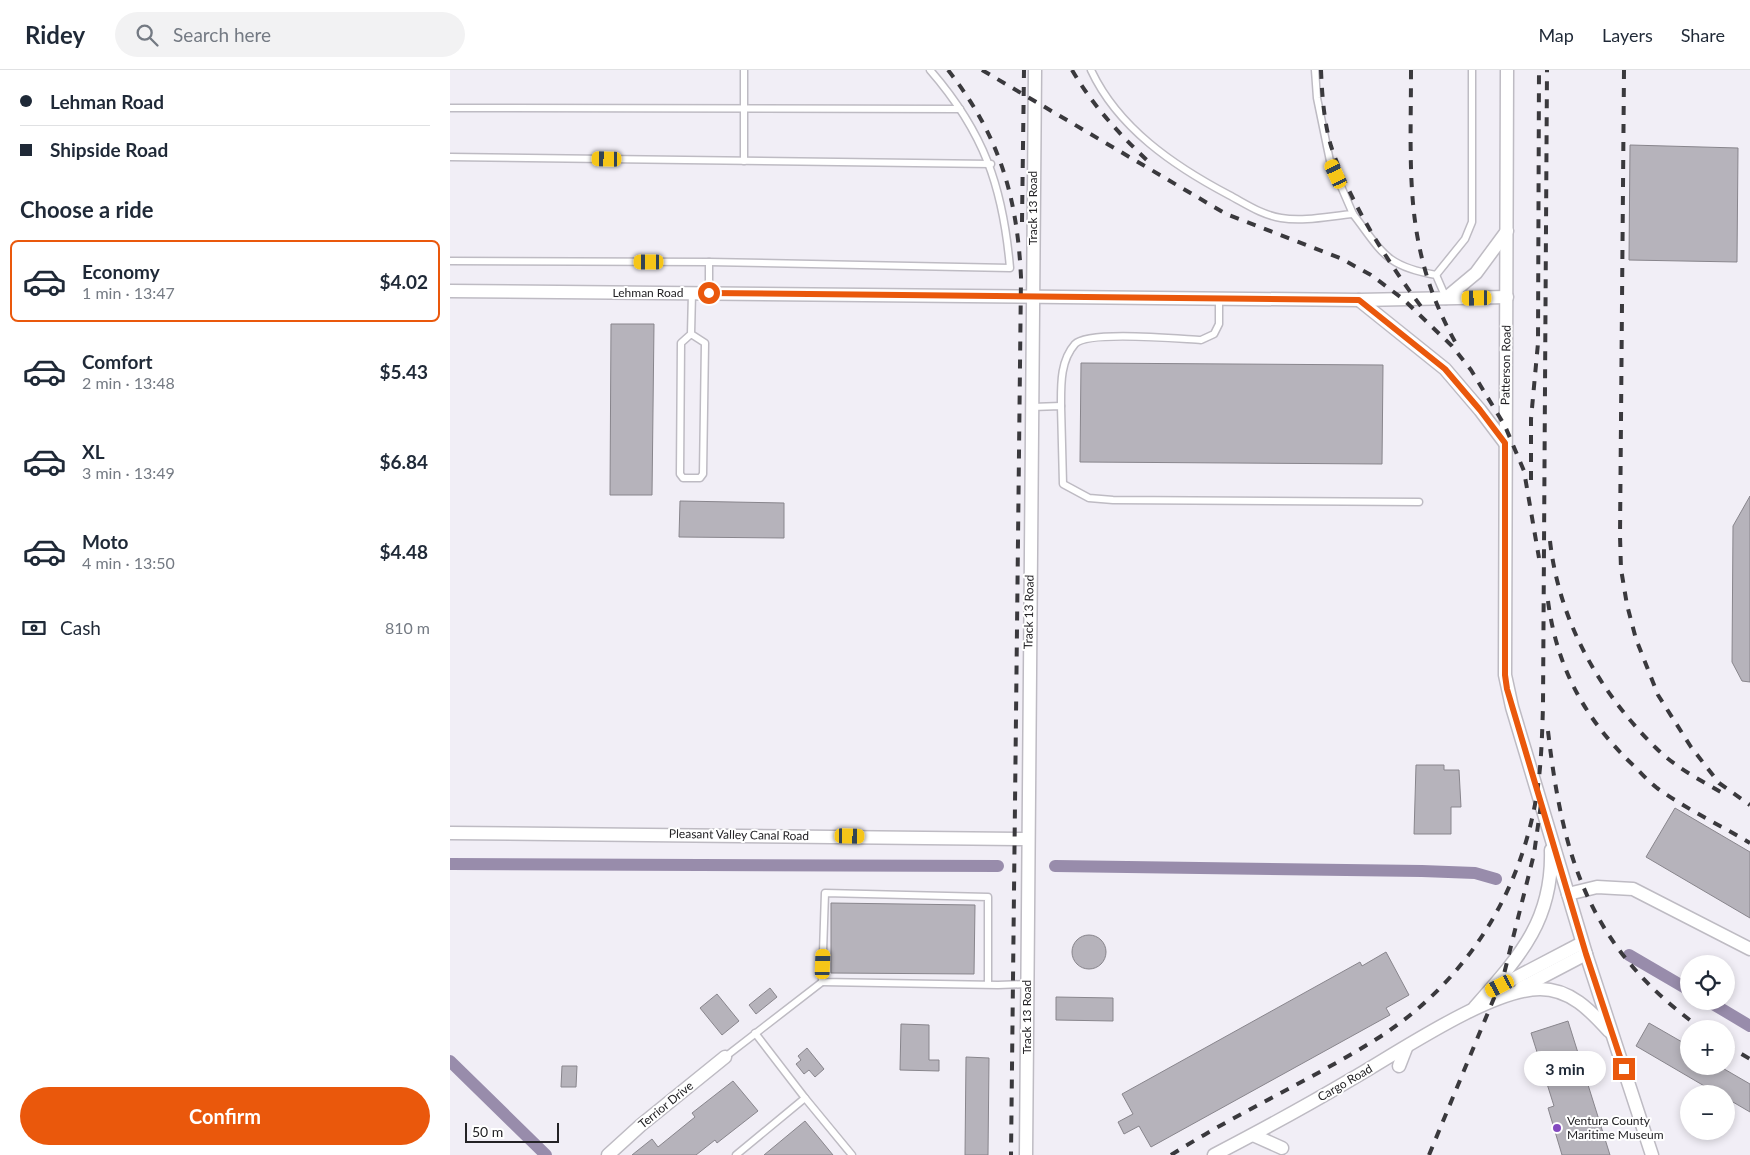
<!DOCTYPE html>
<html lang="en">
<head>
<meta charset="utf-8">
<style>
	:root { --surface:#fff; --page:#f2f2f3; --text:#1f2937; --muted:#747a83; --line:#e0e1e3; --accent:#ea580c }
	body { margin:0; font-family:Lato,sans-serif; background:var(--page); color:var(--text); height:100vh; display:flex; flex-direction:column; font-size:19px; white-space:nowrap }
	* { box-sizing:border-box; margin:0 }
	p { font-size:16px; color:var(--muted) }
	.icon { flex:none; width:28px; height:28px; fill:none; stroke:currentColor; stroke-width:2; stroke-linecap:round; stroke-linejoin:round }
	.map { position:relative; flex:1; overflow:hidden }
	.details { display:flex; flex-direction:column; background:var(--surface); width:450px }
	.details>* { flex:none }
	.hud { display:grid; align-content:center; height:110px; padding:0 20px; background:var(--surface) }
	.tools { position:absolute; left:1230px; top:885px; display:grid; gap:10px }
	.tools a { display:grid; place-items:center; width:55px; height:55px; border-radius:50%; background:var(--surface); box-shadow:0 2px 8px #0003; font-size:25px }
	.scale { position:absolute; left:15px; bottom:12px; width:94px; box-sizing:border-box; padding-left:5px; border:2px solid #232225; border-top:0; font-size:14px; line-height:18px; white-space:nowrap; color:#232225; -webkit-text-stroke:4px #fff; paint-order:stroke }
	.end { position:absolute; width:22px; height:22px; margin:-11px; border:6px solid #ea580c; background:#fff; box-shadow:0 0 0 2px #fff }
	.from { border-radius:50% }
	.bubble { position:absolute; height:35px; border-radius:18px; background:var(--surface); box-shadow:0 2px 8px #0003; font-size:16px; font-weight:700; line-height:35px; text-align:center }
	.car { position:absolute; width:15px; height:30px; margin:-15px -8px; border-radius:6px; box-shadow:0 0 4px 1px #0007; background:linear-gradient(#f5c518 24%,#345 0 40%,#f5c518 0 76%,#345 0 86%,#f5c518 0) }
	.hud b { display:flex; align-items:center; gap:18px; height:48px; font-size:19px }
	.hud b+b { border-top:1px solid var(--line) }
	.hud i { width:12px; height:12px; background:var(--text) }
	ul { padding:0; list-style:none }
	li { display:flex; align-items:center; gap:15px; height:82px; margin:0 10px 8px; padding:0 10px; border:2px solid transparent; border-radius:8px }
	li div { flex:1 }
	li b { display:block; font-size:19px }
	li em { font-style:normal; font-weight:700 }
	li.active { border-color:var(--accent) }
	li>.icon { width:45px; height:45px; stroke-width:1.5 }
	h2 { padding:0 20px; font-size:22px; line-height:60px }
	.pay { display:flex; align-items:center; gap:12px; height:55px; padding:0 20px; font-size:19px }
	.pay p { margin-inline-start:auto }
	.button { display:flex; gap:10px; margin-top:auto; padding:10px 20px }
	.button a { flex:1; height:58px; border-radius:30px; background:var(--accent); color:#fff; font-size:20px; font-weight:700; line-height:58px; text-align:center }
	header { display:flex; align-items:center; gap:30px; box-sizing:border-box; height:70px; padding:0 25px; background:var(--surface); border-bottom:1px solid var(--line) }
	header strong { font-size:24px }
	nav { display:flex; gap:28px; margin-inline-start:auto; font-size:18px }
	.search { width:350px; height:45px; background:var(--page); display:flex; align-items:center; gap:12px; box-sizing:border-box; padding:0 18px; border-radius:28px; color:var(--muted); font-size:19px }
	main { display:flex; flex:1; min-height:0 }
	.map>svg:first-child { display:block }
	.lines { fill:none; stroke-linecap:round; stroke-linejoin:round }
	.canal { stroke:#988cab; stroke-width:12 }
	.building { fill:#b6b3bb; stroke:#88858c }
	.service-casing { stroke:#bebbc3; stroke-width:9 }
	.minor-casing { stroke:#bebbc3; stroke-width:15 }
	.service { stroke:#fff; stroke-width:6 }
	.minor { stroke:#fff; stroke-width:12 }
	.rail { stroke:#3a393d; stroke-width:4; stroke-dasharray:9 9; stroke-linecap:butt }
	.route { stroke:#ea580c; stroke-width:6 }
	.poi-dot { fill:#844ac0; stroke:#fff; stroke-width:2 }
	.labels { text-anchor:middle; stroke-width:4; stroke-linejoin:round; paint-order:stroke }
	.street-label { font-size:12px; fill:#232225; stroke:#fff }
	.poi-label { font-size:12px; fill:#232225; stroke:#fff; text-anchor:start }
</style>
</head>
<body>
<header>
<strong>Ridey</strong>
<div class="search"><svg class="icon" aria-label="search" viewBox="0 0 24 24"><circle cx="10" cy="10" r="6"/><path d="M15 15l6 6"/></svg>Search here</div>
<nav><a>Map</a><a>Layers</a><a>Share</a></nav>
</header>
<main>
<section class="details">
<div class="hud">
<b><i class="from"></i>Lehman Road</b>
<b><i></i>Shipside Road</b>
</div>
<h2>Choose a ride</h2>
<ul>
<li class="active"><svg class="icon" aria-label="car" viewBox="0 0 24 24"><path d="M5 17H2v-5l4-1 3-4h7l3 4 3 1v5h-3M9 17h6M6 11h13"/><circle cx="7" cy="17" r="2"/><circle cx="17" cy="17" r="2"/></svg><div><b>Economy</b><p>1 min · 13:47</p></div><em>$4.02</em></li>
<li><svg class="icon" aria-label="car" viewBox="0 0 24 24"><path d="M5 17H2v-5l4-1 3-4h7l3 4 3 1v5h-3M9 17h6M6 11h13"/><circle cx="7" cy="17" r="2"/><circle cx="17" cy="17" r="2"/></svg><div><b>Comfort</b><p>2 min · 13:48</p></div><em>$5.43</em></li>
<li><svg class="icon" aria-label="car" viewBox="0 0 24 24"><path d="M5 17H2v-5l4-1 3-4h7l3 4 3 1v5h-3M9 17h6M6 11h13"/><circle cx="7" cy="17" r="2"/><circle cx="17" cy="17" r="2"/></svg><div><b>XL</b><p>3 min · 13:49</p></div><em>$6.84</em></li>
<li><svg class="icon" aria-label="car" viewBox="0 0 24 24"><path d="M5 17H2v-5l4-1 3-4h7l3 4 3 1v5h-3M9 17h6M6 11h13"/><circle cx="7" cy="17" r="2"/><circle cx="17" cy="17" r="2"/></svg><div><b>Moto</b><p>4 min · 13:50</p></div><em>$4.48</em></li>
</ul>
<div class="pay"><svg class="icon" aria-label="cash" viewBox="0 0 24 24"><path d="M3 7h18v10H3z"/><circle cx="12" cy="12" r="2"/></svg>Cash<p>810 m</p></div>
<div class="button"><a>Confirm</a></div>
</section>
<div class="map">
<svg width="1300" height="1085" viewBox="0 0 1300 1085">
	<rect width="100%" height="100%" fill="#f1eef6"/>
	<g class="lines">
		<g class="canal">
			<path d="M 0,794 L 548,796"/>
			<path d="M 605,796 L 972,801 L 1025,803 L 1046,809"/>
			<path d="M 1179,885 L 1239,920"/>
			<path d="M 1258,931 L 1300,956"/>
			<path d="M 0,991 L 96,1085"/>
		</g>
	</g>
	<g class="building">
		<path d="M 1180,75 L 1288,78 L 1287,192 L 1179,190 Z"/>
		<path d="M 161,254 L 204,254 L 202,425 L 160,425 Z"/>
		<path d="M 631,293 L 933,295 L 932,394 L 630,392 Z"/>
		<path d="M 1300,426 L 1300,612 L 1292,611 L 1282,592 L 1283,456 Z"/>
		<path d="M 230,431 L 334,433 L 334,468 L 229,467 Z"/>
		<path d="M 966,695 L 994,695 L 994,700 L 1009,700 L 1011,737 L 1001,737 L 1001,764 L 964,764 Z"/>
		<path d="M 1225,738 L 1300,782 L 1300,848 L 1196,787 Z"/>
		<path d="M 381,833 L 525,835 L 524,904 L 381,903 Z"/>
		<circle cx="639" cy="882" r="17"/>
		<path d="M 936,882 L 959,925 L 936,938 L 940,945 L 701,1077 L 689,1056 L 674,1064 L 668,1052 L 683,1044 L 672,1024 L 910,892 L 912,896 Z"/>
		<path d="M 320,918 L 327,927 L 306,944 L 299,935 Z"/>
		<path d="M 267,924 L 289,951 L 272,965 L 250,938 Z"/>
		<path d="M 606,927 L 663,928 L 663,951 L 606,950 Z"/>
		<path d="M 1118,951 L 1160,1085 L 1112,1085 L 1098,1038 L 1104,1036 L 1081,963 Z"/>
		<path d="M 1199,953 L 1239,976 L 1239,996 L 1269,996 L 1300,1014 L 1300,1042 L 1276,1028 L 1276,1024 L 1268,1024 L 1186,976 Z"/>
		<path d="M 451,954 L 479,955 L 479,990 L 489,990 L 489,1001 L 450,1000 Z"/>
		<path d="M 357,978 L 374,999 L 365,1007 L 359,1000 L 354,1004 L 346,994 L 351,990 L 348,986 Z"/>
		<path d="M 516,987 L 539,988 L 538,1085 L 515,1085 Z"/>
		<path d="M 112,996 L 127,996 L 126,1017 L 111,1017 Z"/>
		<path d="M 283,1011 L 308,1041 L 267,1073 L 265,1070 L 246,1085 L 182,1085 L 202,1069 L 208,1077 L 245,1047 L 242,1043 Z"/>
		<path d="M 355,1051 L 383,1085 L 314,1085 Z"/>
	</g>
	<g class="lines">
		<defs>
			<g id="service">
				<path d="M 294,0 L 294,91"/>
				<path d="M 641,0 C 668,58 724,96 779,125 C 796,134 812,145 831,148 C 854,152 880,146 903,144 L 880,91 L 867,28 L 865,0"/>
				<path d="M 0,38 L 510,39"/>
				<path d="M 0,87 L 541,94"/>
				<path d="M 903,144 C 933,183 935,196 986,205 L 996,228"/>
				<path d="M 0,191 L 259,192 L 259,223"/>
				<path d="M 259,192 L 560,198 C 553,117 534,62 480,0"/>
				<path d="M 986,205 L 1015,169 L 1022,152 L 1022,0"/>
				<path d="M 241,264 L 255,273 L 253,404 L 250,408 L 233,408 L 230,404 L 231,273 L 241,264 L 242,223"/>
				<path d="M 611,336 C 611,315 610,291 625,274 C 638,260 730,269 751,270 L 764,264 L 769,254 L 769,228"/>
				<path d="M 582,337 L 611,336 L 613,414 L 639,428 L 663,430 L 969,432"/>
				<path d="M 538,915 L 538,827 L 375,823 L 372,912 L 548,915 L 577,914"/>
				<path d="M 275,987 L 372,912"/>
				<path d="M 355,1028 L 402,1085"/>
				<path d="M 286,1085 L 355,1028 L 305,963"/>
			</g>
			<g id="minor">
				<path d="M 1057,0 L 1055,605 L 1062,637 L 1136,884 L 1202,1085"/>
				<path d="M 0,221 L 909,230 L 1057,227"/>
				<path d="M 996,228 L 1026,203 L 1057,161"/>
				<path d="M 909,230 L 995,299 L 1030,340 L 1055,373"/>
				<path d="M 0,763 L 577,769"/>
				<path d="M 1118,824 L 1147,817 L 1183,819 L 1300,879"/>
				<path d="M 1046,918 L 1132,873"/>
				<path d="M 1071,918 L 1136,884"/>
				<path d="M 1025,937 C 1069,887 1103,851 1101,780"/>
				<path d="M 949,996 L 956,978"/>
				<path d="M 803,1065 L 832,1078"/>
				<path d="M 158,1085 L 191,1055 L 275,987"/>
				<path d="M 576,1085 L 585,0"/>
				<path d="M 764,1085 C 810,1061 856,1036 900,1010 C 946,984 1040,919 1090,919 C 1120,919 1140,940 1159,961"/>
			</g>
		</defs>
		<use href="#service" class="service-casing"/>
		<use href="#minor" class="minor-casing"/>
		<use href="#service" class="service"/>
		<use href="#minor" class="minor"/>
		<g class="rail">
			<path d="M 498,0 C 549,65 567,125 571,207 L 561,1085"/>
			<path d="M 532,0 L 776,144 L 890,188 L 921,205 L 953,229 L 1002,276 L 1021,300 L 1055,356 L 1074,401 L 1089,488"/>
			<path d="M 622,0 C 643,36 670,65 700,93"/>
			<path d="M 871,0 C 872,25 874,52 881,76 C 899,132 940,196 976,243"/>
			<path d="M 961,0 C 961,105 953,181 1008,277"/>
			<path d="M 1174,0 L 1170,466 L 1171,499 L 1177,535 L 1186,569 L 1208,625 L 1241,677 L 1269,713 L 1300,735"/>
			<path d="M 572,152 L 574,0"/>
			<path d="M 1081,410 L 1081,349 L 1088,273 L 1089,0"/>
			<path d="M 1100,471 C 1109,551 1149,622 1206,678 C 1226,698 1252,711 1276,725"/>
			<path d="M 1098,531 C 1107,599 1136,651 1185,697 C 1192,704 1199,712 1207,718 C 1236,739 1270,755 1300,773"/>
			<path d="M 1098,661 C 1113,791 1140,879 1252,959"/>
			<path d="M 1276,975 L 1300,989"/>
			<path d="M 721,1085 C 787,1043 859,1011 925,970 C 1007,919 1063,838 1083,744 C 1091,709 1092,671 1093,635 L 1097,0"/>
			<path d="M 979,1085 L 1054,904 L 1084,784 L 1091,734"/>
		</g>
	</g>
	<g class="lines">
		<path class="route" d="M 259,223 L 909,230 L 995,299 L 1030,340 L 1055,373 L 1055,605 L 1057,619 L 1136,884 L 1174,999"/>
	</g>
	<circle class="poi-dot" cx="1107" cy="1058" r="5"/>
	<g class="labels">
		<g class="street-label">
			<text transform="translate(583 138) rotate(-90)" y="4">Track 13 Road</text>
			<text x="198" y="227">Lehman Road</text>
			<text transform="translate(1056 295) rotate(-89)" y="4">Patterson Road</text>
			<text transform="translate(579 542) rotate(-89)" y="4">Track 13 Road</text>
			<text transform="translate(289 765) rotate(1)" y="4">Pleasant Valley Canal Road</text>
			<text transform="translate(577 947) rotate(-90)" y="4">Track 13 Road</text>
			<text transform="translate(895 1013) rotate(-30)" y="4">Cargo Road</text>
			<text transform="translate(216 1035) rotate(-39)" y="4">Terrior Drive</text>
		</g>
		<g class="poi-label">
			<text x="1117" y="1055">Ventura County<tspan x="1117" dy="14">Maritime Museum</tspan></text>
		</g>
	</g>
</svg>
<div class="tools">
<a><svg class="icon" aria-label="locate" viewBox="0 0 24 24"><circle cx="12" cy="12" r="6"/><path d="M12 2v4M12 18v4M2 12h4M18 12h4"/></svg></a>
<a>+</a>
<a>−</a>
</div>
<div class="scale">50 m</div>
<i class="end from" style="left:259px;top:223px"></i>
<i class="end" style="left:1174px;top:999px"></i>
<div class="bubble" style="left:1074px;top:981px;width:82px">3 min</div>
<i class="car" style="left:157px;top:89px;rotate:271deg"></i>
<i class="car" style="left:886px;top:104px;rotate:335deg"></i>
<i class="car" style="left:199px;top:192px;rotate:270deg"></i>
<i class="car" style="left:1027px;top:228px;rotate:269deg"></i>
<i class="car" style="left:400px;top:766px;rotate:91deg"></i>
<i class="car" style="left:373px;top:894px;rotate:2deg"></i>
<i class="car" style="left:1050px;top:916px;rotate:243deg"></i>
</div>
</main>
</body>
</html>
